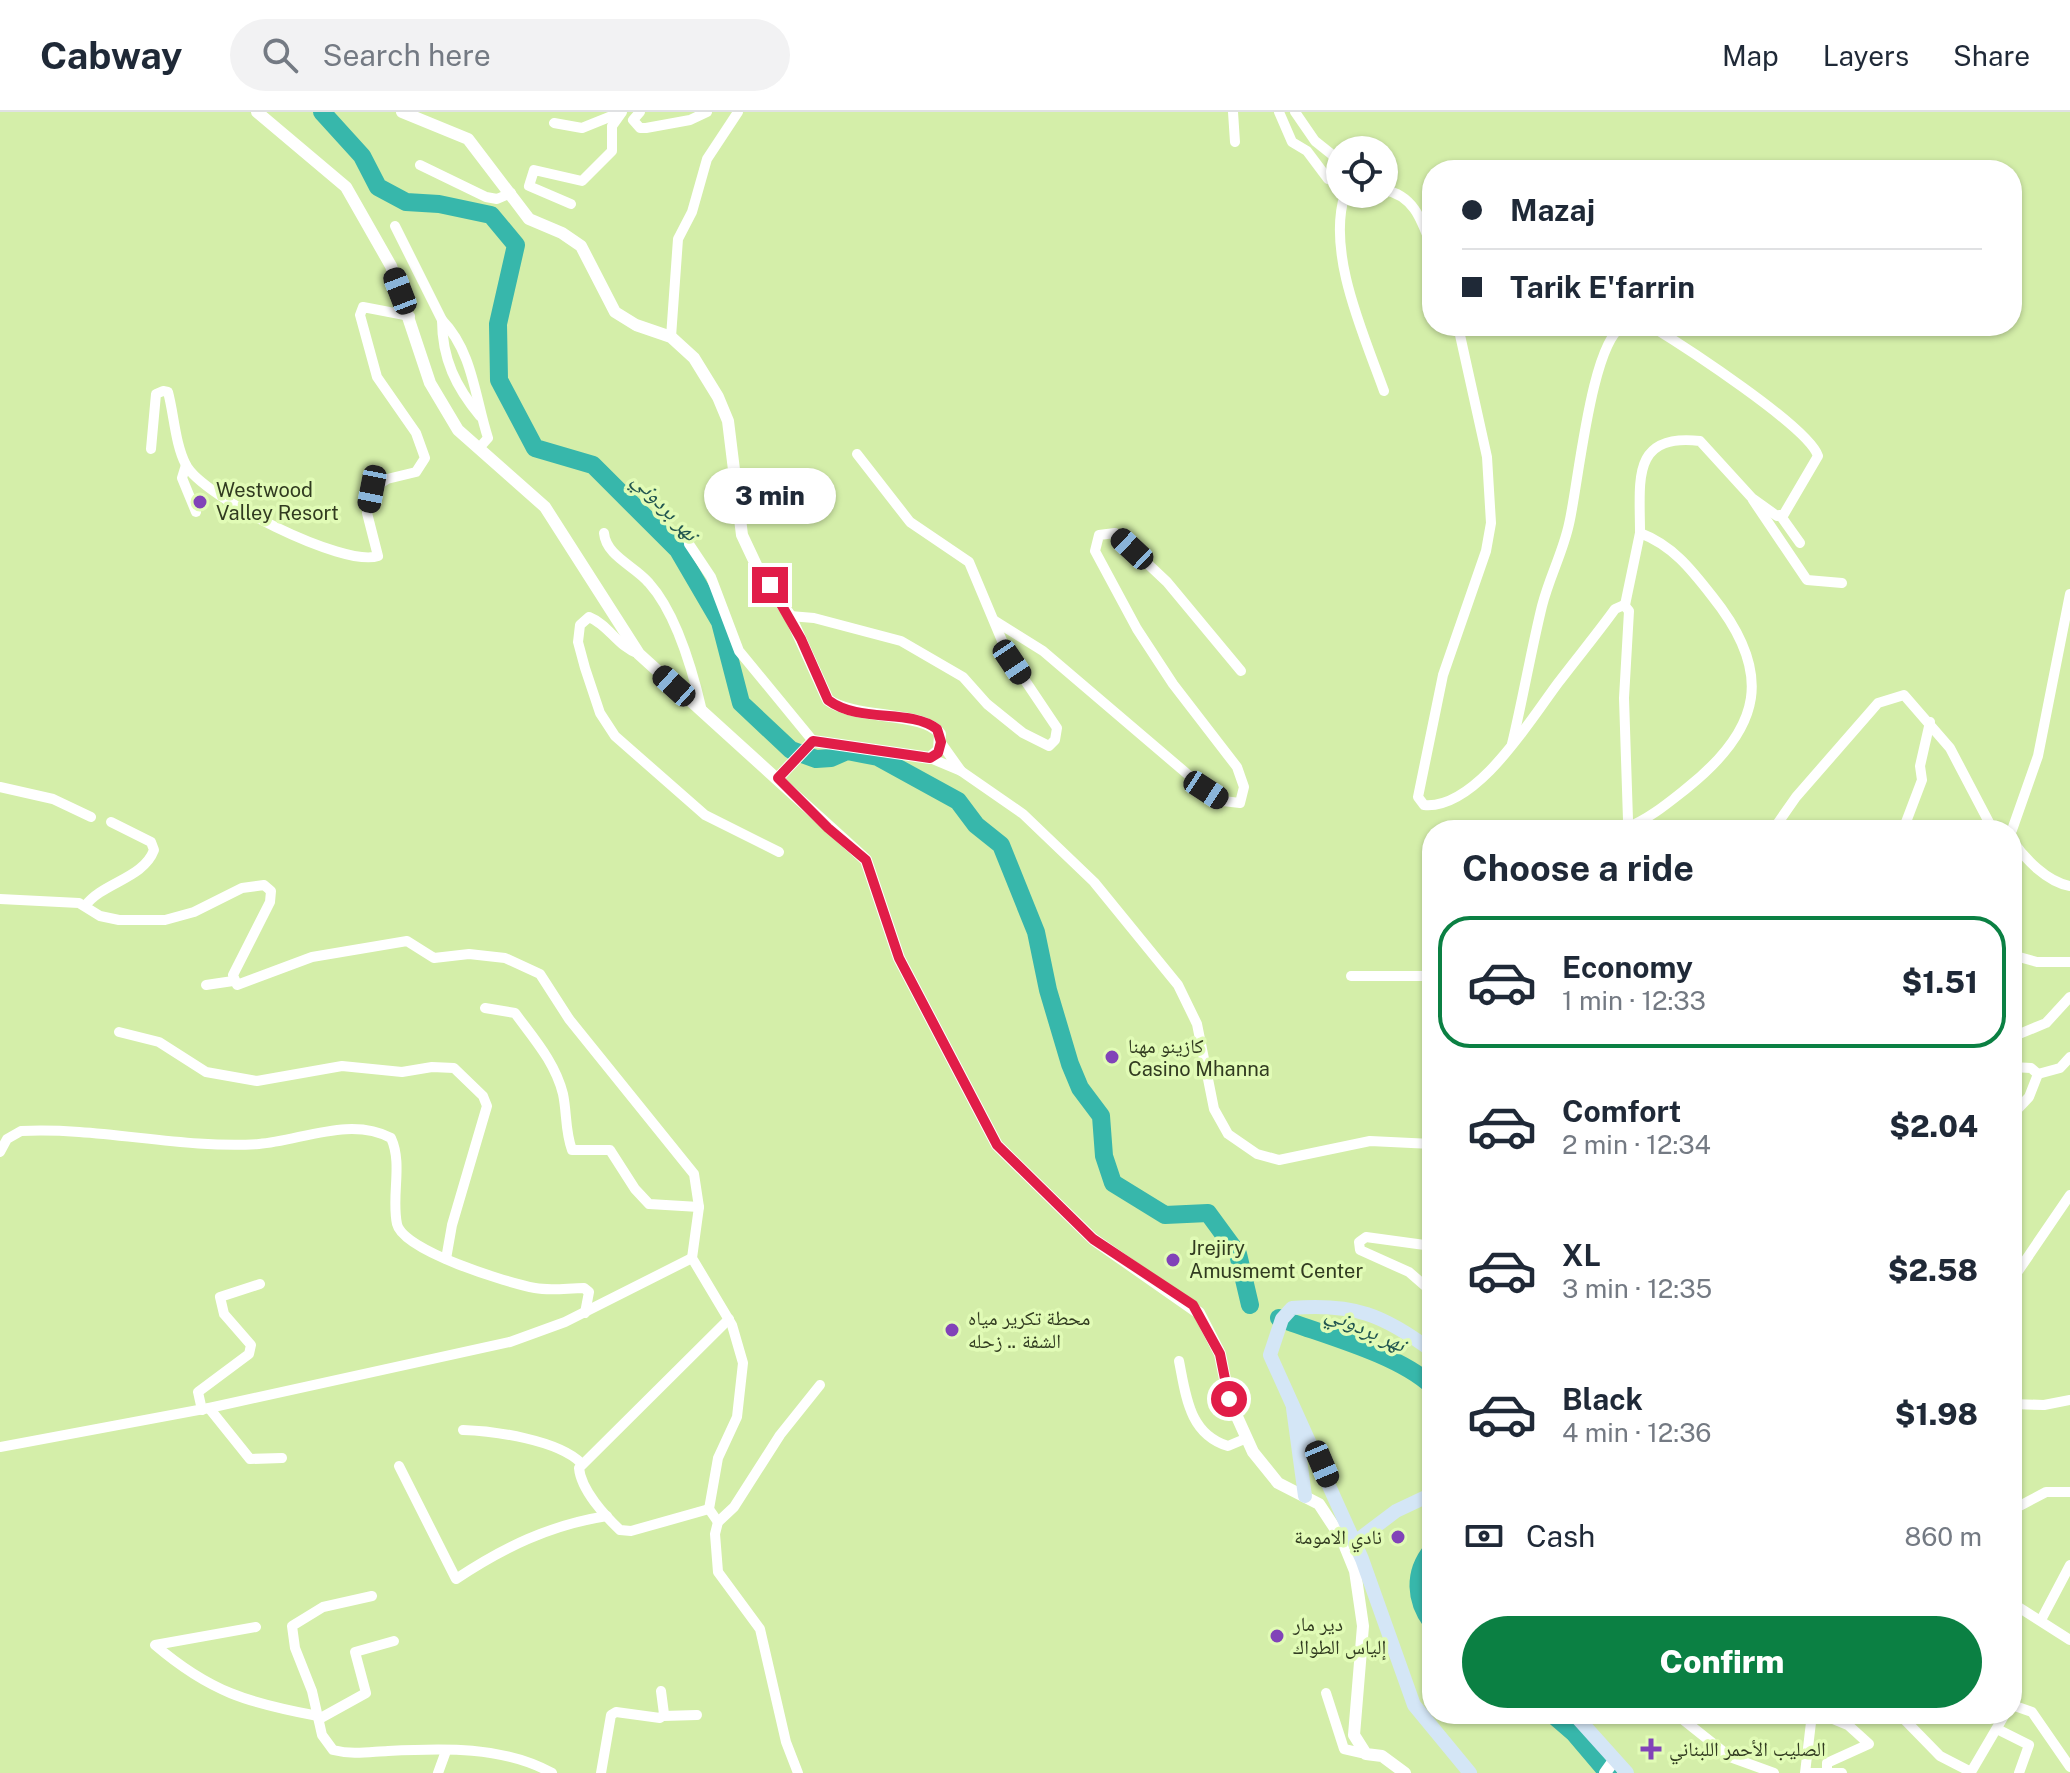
<!DOCTYPE html>
<html lang="en">
<head>
<meta charset="utf-8">
<style>
	:root { --surface:#fff; --page:#f2f2f3; --text:#1f2937; --muted:#747a83; --line:#e0e1e3; --accent:#0b8043 }
	body { margin:0; font-family:"Public Sans","Noto Naskh Arabic",sans-serif; background:var(--page); color:var(--text); height:100vh; display:flex; flex-direction:column; font-size:30px; white-space:nowrap }
	* { box-sizing:border-box; margin:0 }
	p { font-size:26px; color:var(--muted) }
	.icon { flex:none; width:44px; height:44px; fill:none; stroke:currentColor; stroke-width:2; stroke-linecap:round; stroke-linejoin:round }
	.map { position:relative; flex:1; overflow:hidden }
	.side { position:absolute; left:1422px; top:708px; width:600px; height:904px; display:flex; flex-direction:column; background:var(--surface); border-radius:32px; box-shadow:0 2px 6px #0004 }
	.side>* { flex:none }
	.hud { position:absolute; left:1422px; top:48px; width:600px; height:176px; border-radius:32px; box-shadow:0 2px 6px #0004; display:grid; align-content:center; height:176px; padding:0 40px; background:var(--surface) }
	.controls { position:absolute; left:1326px; top:24px; display:grid; gap:16px }
	.controls a { display:grid; place-items:center; width:72px; height:72px; border-radius:50%; background:var(--surface); box-shadow:0 2px 6px #0004; font-size:40px }
	.end { position:absolute; width:36px; height:36px; margin:-18px; border:10px solid #e11d48; background:#fff; box-shadow:0 0 0 4px #fff }
	.from { border-radius:50% }
	.bubble { position:absolute; height:56px; border-radius:28px; background:var(--surface); box-shadow:0 2px 6px #0004; font-size:26px; font-weight:800; line-height:56px; text-align:center }
	.car { position:absolute; width:24px; height:48px; margin:-24px -12px; border-radius:10px; box-shadow:0 0 6px 2px #0007; background:linear-gradient(#222 24%,#8ab4d8 0 40%,#222 0 76%,#8ab4d8 0 86%,#222 0) }
	.hud b { display:flex; align-items:center; gap:28px; height:76px; font-size:30px }
	.hud b+b { border-top:2px solid var(--line) }
	.hud i { width:20px; height:20px; background:var(--text) }
	ul { padding:0; list-style:none }
	li { display:flex; align-items:center; gap:24px; height:132px; margin:0 16px 12px; padding:0 24px; border:4px solid transparent; border-radius:32px }
	li div { flex:1 }
	li b { display:block; font-size:30px }
	li em { font-style:normal; font-weight:800 }
	li.on { border-color:var(--accent) }
	li>.icon { width:72px; height:72px; stroke-width:1.5 }
	h2 { padding:0 40px; font-size:36px; line-height:96px }
	.pay { display:flex; align-items:center; gap:20px; height:88px; padding:0 40px; font-size:30px }
	.pay p { margin-inline-start:auto }
	.primary-button { display:flex; gap:16px; margin-top:auto; padding:16px 40px }
	.primary-button a { flex:1; height:92px; border-radius:48px; background:var(--accent); color:#fff; font-size:32px; font-weight:800; line-height:92px; text-align:center }
	header { display:flex; align-items:center; gap:48px; box-sizing:border-box; height:112px; padding:0 40px; background:var(--surface); border-bottom:2px solid var(--line) }
	header strong { font-size:38px }
	nav { display:flex; gap:44px; margin-inline-start:auto; font-size:28px }
	.search { width:560px; height:72px; background:var(--page); display:flex; align-items:center; gap:20px; box-sizing:border-box; padding:0 28px; border-radius:44px; color:var(--muted); font-size:30px }
	.map>svg:first-child { display:block }
	.lines { fill:none; stroke-linecap:round; stroke-linejoin:round }
	.river { stroke:#37b7ab; stroke-width:18 }
	.minor { stroke:#fff; stroke-width:10 }
	.tertiary { stroke:#fff; stroke-width:12 }
	.secondary { stroke:#d4e6f6; stroke-width:14 }
	.route { stroke:#e11d48; stroke-width:10 }
	.poi-dot { fill:#8143b8; stroke:#e1fbb6; stroke-width:3 }
	.labels { text-anchor:middle; stroke-width:7; stroke-linejoin:round; paint-order:stroke }
	.poi-label { font-size:20px; fill:#313b20; stroke:#e1fbb6; text-anchor:start }
	.water-label { font-size:22px; font-style:italic; fill:#215650; stroke:#e1fbb6 }
</style>
</head>
<body>
<header>
<strong>Cabway</strong>
<div class="search"><svg class="icon" aria-label="search" viewBox="0 0 24 24"><circle cx="10" cy="10" r="6"/><path d="M15 15l6 6"/></svg>Search here</div>
<nav><a>Map</a><a>Layers</a><a>Share</a></nav>
</header>
<div class="map">
<svg width="2070" height="1661" viewBox="0 0 2070 1661">
	<rect width="100%" height="100%" fill="#d4eea9"/>
	<g class="lines">
		<g class="river">
			<path d="M 322,0 L 362,44 L 378,75 L 406,90 L 439,92 L 491,103 L 516,133 L 498,212 L 499,268 L 535,336 L 593,353 L 678,438 L 720,510 L 741,591 L 791,638 L 816,647 L 831,646 L 847,639 L 878,645 L 958,689 L 976,713 L 1001,733 L 1036,820 L 1048,878 L 1070,952 L 1080,976 L 1101,1004 L 1104,1044 L 1113,1071 L 1165,1103 L 1208,1101 L 1238,1142 L 1250,1193"/>
			<path d="M 1279,1206 C 1324,1223 1398,1242 1432,1274"/>
			<path d="M 1432,1438 C 1413,1461 1415,1488 1432,1511"/>
			<path d="M 1552,1602 L 1574,1621 L 1608,1661"/>
		</g>
		<g class="minor">
			<path d="M 640,0 L 633,8 L 640,16 L 646,16 L 690,8 L 707,0"/>
			<path d="M 1233,0 L 1235,30"/>
			<path d="M 1279,0 L 1292,30 L 1307,39 L 1328,67 L 1340,71"/>
			<path d="M 1295,0 L 1315,29 L 1340,49"/>
			<path d="M 554,11 L 582,16 L 619,1"/>
			<path d="M 420,53 L 486,85 L 497,87 L 511,81"/>
			<path d="M 1384,78 C 1414,83 1422,109 1432,136"/>
			<path d="M 1345,82 C 1326,141 1364,223 1384,279"/>
			<path d="M 571,92 L 529,74 L 534,58 L 582,69 L 612,39 L 612,14 L 622,0"/>
			<path d="M 395,114 L 442,208 C 473,240 475,286 488,326 L 480,335"/>
			<path d="M 442,208 C 442,247 456,275 480,304"/>
			<path d="M 1458,214 L 1487,345 L 1491,411 L 1486,439 L 1443,563 L 1418,685 L 1424,693 C 1476,698 1531,607 1558,571 C 1577,546 1597,522 1615,497 L 1624,493 L 1629,499 L 1624,586 L 1628,708 L 1625,718"/>
			<path d="M 671,225 L 678,127 L 692,100 L 707,47 L 738,0"/>
			<path d="M 151,337 L 156,282 L 163,279 L 168,280 C 174,302 175,332 186,353 C 203,385 344,456 378,444 L 367,401 L 372,377 L 387,367 L 416,360 L 425,346 L 416,321 L 377,265 L 360,203 L 363,195 L 410,204"/>
			<path d="M 186,353 L 182,366 L 196,400"/>
			<path d="M 1753,388 L 1807,468 L 1842,471"/>
			<path d="M 1780,403 L 1800,431"/>
			<path d="M 604,421 C 606,444 635,454 649,471 C 676,501 693,560 702,599"/>
			<path d="M 689,432 L 711,465 L 739,539 L 813,629"/>
			<path d="M 1625,493 L 1640,421"/>
			<path d="M 790,504 L 814,506 L 901,529 L 963,565 L 987,592 L 1023,621 L 1049,634 L 1055,628 L 1057,616 L 1008,543 L 969,450 L 910,410 L 857,342"/>
			<path d="M 995,509 L 1043,539 L 1206,678 L 1223,689 L 1240,691 L 1244,675 L 1237,655 L 1173,572 L 1137,517 L 1095,439 L 1099,423 L 1115,421 L 1167,470 L 1241,559"/>
			<path d="M 639,542 C 617,534 609,513 589,505 L 580,513 L 578,530 L 585,556 L 600,601 L 615,624 L 705,703 L 779,740"/>
			<path d="M 1512,632 C 1523,586 1531,539 1542,494 C 1549,466 1563,440 1569,412 C 1578,375 1591,230 1623,214"/>
			<path d="M 930,646 L 961,659 L 941,631"/>
			<path d="M 961,659 L 1023,702 L 1094,770 L 1178,873 L 1197,912 L 1214,997 L 1228,1022 L 1257,1042 L 1279,1048 L 1370,1029 L 1432,1032"/>
			<path d="M 0,675 L 53,687 L 91,705"/>
			<path d="M 1626,716 C 1649,707 1668,691 1687,676 C 1762,616 1774,561 1712,484 C 1691,457 1672,433 1640,421 C 1640,368 1631,321 1700,329 L 1752,386 L 1777,404 L 1784,402 L 1818,344 C 1809,315 1682,233 1651,214"/>
			<path d="M 1773,718 L 1796,685 L 1878,591 L 1904,583 L 1950,636 L 1993,718"/>
			<path d="M 1903,718 L 1922,668 L 1920,654 L 1930,610"/>
			<path d="M 2012,718 L 2038,644 L 2070,482"/>
			<path d="M 2012,728 C 2025,747 2047,770 2070,774"/>
			<path d="M 0,787 L 79,791 L 100,804 L 119,808 L 165,808 L 194,800 L 242,776 L 264,773 L 271,779 L 270,790 L 233,863 L 237,873 L 312,845 L 407,829 L 434,846 L 469,842 L 505,846 L 540,862 L 569,907 L 694,1062 L 699,1095 L 692,1146 L 732,1213 L 743,1251 L 737,1305 L 718,1346 L 709,1397 L 718,1410"/>
			<path d="M 85,794 C 103,770 143,767 154,738 L 151,730 L 111,710"/>
			<path d="M 2012,843 L 2037,850 L 2070,850"/>
			<path d="M 1351,864 L 1432,864"/>
			<path d="M 206,873 L 233,869"/>
			<path d="M 485,896 L 515,901 C 534,927 555,950 563,982 C 567,1001 565,1019 572,1038 L 610,1038 L 635,1077 L 649,1092 L 699,1095"/>
			<path d="M 119,920 L 159,930 L 206,960 L 257,969 L 342,954 L 402,960 L 432,955 L 454,956 L 483,984 L 487,994 L 452,1113 L 446,1147"/>
			<path d="M 2012,925 L 2046,911 L 2070,885"/>
			<path d="M 2012,955 L 2031,956 L 2038,962 L 2029,985 L 2012,1003"/>
			<path d="M 2038,962 L 2060,956 L 2070,945"/>
			<path d="M 0,1040 L 7,1027 L 21,1019 C 100,1015 180,1037 259,1032 C 300,1029 350,1004 391,1026 C 403,1052 391,1084 397,1112 C 403,1139 508,1171 535,1176 C 551,1179 568,1176 584,1176 L 589,1180 L 585,1201"/>
			<path d="M 1432,1134 L 1366,1125 L 1359,1130 L 1360,1138 L 1409,1160 L 1432,1180"/>
			<path d="M 2012,1168 L 2070,1083"/>
			<path d="M 1179,1249 C 1186,1284 1189,1322 1228,1334 L 1247,1326"/>
			<path d="M 2012,1292 L 2044,1293 L 2070,1288"/>
			<path d="M 209,1296 L 250,1347 L 282,1346"/>
			<path d="M 202,1298 L 198,1280 L 249,1242 L 251,1233 L 224,1202 L 220,1185 L 260,1172"/>
			<path d="M 463,1318 C 495,1319 558,1328 581,1351"/>
			<path d="M 0,1335 L 209,1296 L 510,1230 L 565,1210 L 692,1146"/>
			<path d="M 399,1354 L 456,1467 C 504,1435 550,1413 607,1404"/>
			<path d="M 709,1397 L 631,1419 L 620,1418 C 605,1404 581,1378 579,1356 L 729,1207"/>
			<path d="M 2012,1398 L 2046,1380 L 2070,1380"/>
			<path d="M 372,1484 L 323,1495 L 292,1514 L 295,1536 L 312,1579 L 322,1623 L 333,1638 C 353,1643 368,1640 388,1639 C 443,1636 503,1634 552,1661"/>
			<path d="M 2012,1491 L 2070,1528"/>
			<path d="M 2041,1508 L 2070,1453"/>
			<path d="M 256,1515 L 155,1533 C 210,1580 248,1591 318,1604"/>
			<path d="M 1326,1581 L 1344,1637 L 1366,1642"/>
			<path d="M 2012,1593 L 2032,1600 L 2070,1655"/>
			<path d="M 1676,1602 L 1730,1645 L 1774,1661"/>
			<path d="M 1821,1602 L 1848,1613 L 1869,1632 L 1827,1651 L 1827,1659"/>
			<path d="M 1899,1602 L 1940,1644 L 1971,1660 L 2005,1602"/>
			<path d="M 663,1604 L 697,1603"/>
			<path d="M 319,1607 L 366,1581 L 355,1540 L 394,1529"/>
			<path d="M 1997,1617 L 2029,1633 L 2019,1661"/>
			<path d="M 438,1661 L 446,1639"/>
			<path d="M 601,1661 L 611,1603 L 616,1600 L 660,1606 L 664,1602 L 661,1579"/>
			<path d="M 798,1661 L 786,1630 L 760,1517 L 718,1460 L 715,1422 L 718,1410 L 734,1395 L 780,1323 L 820,1273"/>
			<path d="M 1805,1661 L 1812,1602"/>
			<path d="M 1807,1661 L 1842,1661"/>
		</g>
		<g class="tertiary">
			<path d="M 257,0 L 346,75 L 391,154 L 430,271 L 458,318 L 545,395 L 639,542 L 866,748 L 899,846 L 997,1033 L 1093,1127 L 1199,1201 L 1220,1242 L 1229,1287 L 1253,1340 L 1278,1371 L 1319,1392 L 1342,1427 L 1355,1459 L 1363,1514 L 1354,1623 L 1366,1642 L 1382,1644 L 1405,1661"/>
			<path d="M 402,0 L 468,27 L 529,107 L 562,121 L 581,134 L 615,200 L 636,213 L 671,225 L 694,246 L 718,285 L 728,309 L 742,423 L 758,457 L 790,504 L 828,588 C 855,608 926,599 940,622 L 939,638 L 930,646 L 813,629 L 778,666"/>
			<path d="M 1605,1661 L 1615,1647"/>
		</g>
		<g class="secondary">
			<path d="M 1432,1239 C 1384,1203 1354,1191 1292,1196 L 1282,1207 L 1270,1243 L 1362,1447 L 1414,1593 L 1470,1661"/>
			<path d="M 1293,1296 L 1305,1384"/>
			<path d="M 1355,1430 L 1396,1399 L 1432,1382"/>
			<path d="M 1574,1602 L 1627,1661"/>
		</g>
	</g>
	<g class="lines">
		<path class="route" d="M 770,473 L 801,527 L 828,588 C 860,612 909,596 937,617 L 941,630 L 938,641 L 930,646 L 813,629 L 778,666 L 828,716 L 866,748 L 899,846 L 997,1033 L 1093,1127 L 1193,1193 L 1220,1242 L 1229,1287"/>
	</g>
	<g class="poi-dot">
		<circle cx="200" cy="390" r="8"/>
		<circle cx="1112" cy="945" r="8"/>
		<circle cx="1173" cy="1148" r="8"/>
		<circle cx="952" cy="1218" r="8"/>
		<circle cx="1398" cy="1425" r="8"/>
		<circle cx="1277" cy="1524" r="8"/>
		<path d="M1647 1625h8v8h8v8h-8v8h-8v-8h-8v-8h8z"/>
	</g>
	<g class="labels">
		<g class="poi-label">
			<text x="216" y="385">Westwood<tspan x="216" dy="23">Valley Resort</tspan></text>
			<text x="1128" y="941">كازينو مهنا<tspan x="1128" dy="23">Casino Mhanna</tspan></text>
			<text x="1189" y="1143">Jrejiry<tspan x="1189" dy="23">Amusmemt Center</tspan></text>
			<text x="968" y="1213">محطة تكرير مياه<tspan x="968" dy="23">الشفة .. زحله</tspan></text>
			<text x="1382" y="1432" text-anchor="end">نادي الامومة</text>
			<text x="1293" y="1519">دير مار<tspan x="1293" dy="23">إلياس الطواك</tspan></text>
			<text x="1669" y="1644">الصليب الأحمر اللبناني</text>
		</g>
		<g class="water-label">
			<text transform="translate(666 394) rotate(47)" y="8">نهر بردوني</text>
			<text transform="translate(1366 1216) rotate(24)" y="8">نهر بردوني</text>
		</g>
	</g>
</svg>
<div class="controls">
<a><svg class="icon" aria-label="locate" viewBox="0 0 24 24"><circle cx="12" cy="12" r="6"/><path d="M12 2v4M12 18v4M2 12h4M18 12h4"/></svg></a>
</div>
<i class="end from" style="left:1229px;top:1287px"></i>
<i class="end" style="left:770px;top:473px"></i>
<div class="bubble" style="left:704px;top:356px;width:132px">3 min</div>
<i class="car" style="left:400px;top:179px;rotate:339deg"></i>
<i class="car" style="left:372px;top:377px;rotate:191deg"></i>
<i class="car" style="left:1132px;top:437px;rotate:313deg"></i>
<i class="car" style="left:1012px;top:550px;rotate:146deg"></i>
<i class="car" style="left:674px;top:574px;rotate:312deg"></i>
<i class="car" style="left:1206px;top:678px;rotate:123deg"></i>
<i class="car" style="left:1322px;top:1352px;rotate:157deg"></i>
<div class="hud">
<b><i class="from"></i>Mazaj</b>
<b><i></i>Tarik E'farrin</b>
</div>
<section class="side">
<h2>Choose a ride</h2>
<ul>
<li class="on"><svg class="icon" aria-label="car" viewBox="0 0 24 24"><path d="M5 17H2v-5l4-1 3-4h7l3 4 3 1v5h-3M9 17h6M6 11h13"/><circle cx="7" cy="17" r="2"/><circle cx="17" cy="17" r="2"/></svg><div><b>Economy</b><p>1 min · 12:33</p></div><em>$1.51</em></li>
<li><svg class="icon" aria-label="car" viewBox="0 0 24 24"><path d="M5 17H2v-5l4-1 3-4h7l3 4 3 1v5h-3M9 17h6M6 11h13"/><circle cx="7" cy="17" r="2"/><circle cx="17" cy="17" r="2"/></svg><div><b>Comfort</b><p>2 min · 12:34</p></div><em>$2.04</em></li>
<li><svg class="icon" aria-label="car" viewBox="0 0 24 24"><path d="M5 17H2v-5l4-1 3-4h7l3 4 3 1v5h-3M9 17h6M6 11h13"/><circle cx="7" cy="17" r="2"/><circle cx="17" cy="17" r="2"/></svg><div><b>XL</b><p>3 min · 12:35</p></div><em>$2.58</em></li>
<li><svg class="icon" aria-label="car" viewBox="0 0 24 24"><path d="M5 17H2v-5l4-1 3-4h7l3 4 3 1v5h-3M9 17h6M6 11h13"/><circle cx="7" cy="17" r="2"/><circle cx="17" cy="17" r="2"/></svg><div><b>Black</b><p>4 min · 12:36</p></div><em>$1.98</em></li>
</ul>
<div class="pay"><svg class="icon" aria-label="cash" viewBox="0 0 24 24"><path d="M3 7h18v10H3z"/><circle cx="12" cy="12" r="2"/></svg>Cash<p>860 m</p></div>
<div class="primary-button"><a>Confirm</a></div>
</section>
</div>
</body>
</html>
